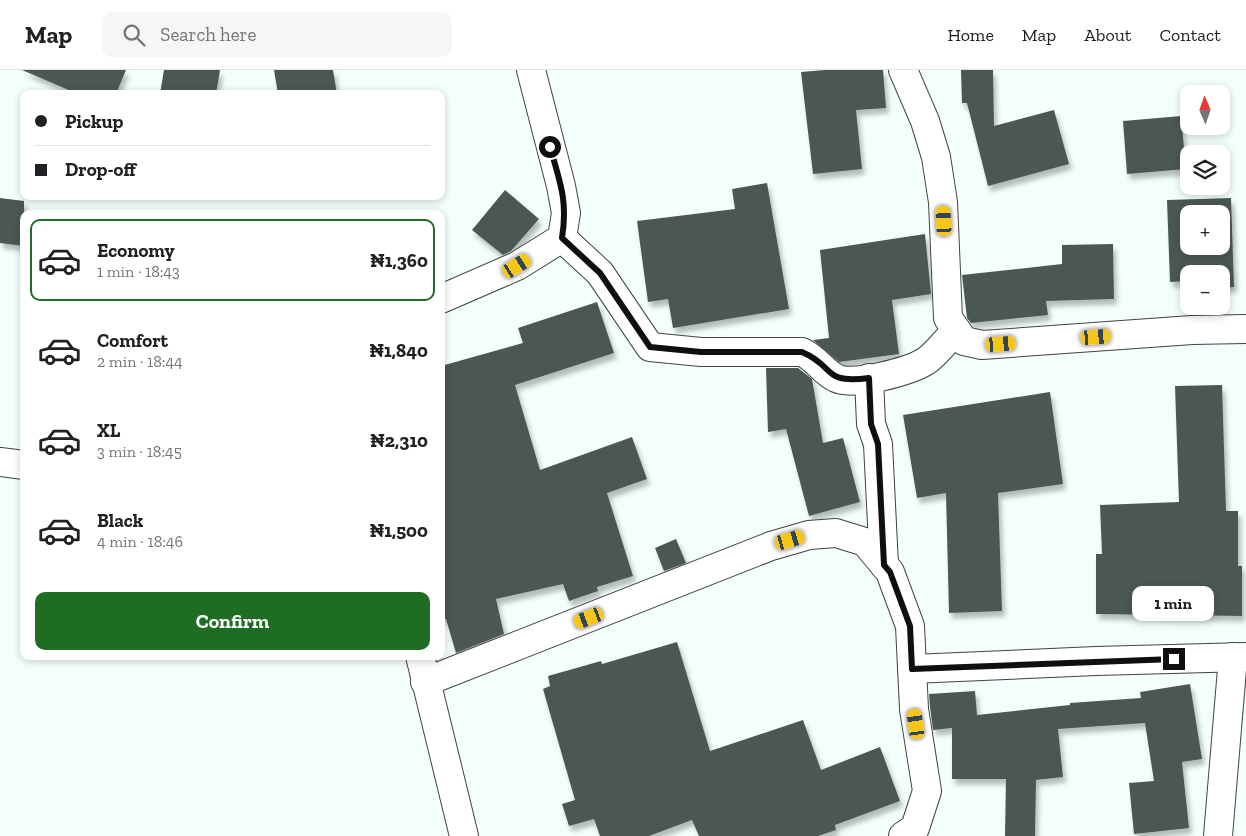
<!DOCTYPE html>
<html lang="en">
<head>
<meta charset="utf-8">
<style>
	:root { --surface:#fff; --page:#f6f6f6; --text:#202124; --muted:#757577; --line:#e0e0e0; --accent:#1f6d22 }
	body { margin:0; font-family:"Zilla Slab",serif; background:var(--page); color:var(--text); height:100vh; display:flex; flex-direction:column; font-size:19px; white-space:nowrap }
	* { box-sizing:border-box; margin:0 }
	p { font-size:16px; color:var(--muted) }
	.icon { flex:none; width:28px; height:28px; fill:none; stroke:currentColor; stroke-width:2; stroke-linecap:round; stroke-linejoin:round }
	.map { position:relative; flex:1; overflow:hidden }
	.sheet { position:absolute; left:20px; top:140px; width:425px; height:450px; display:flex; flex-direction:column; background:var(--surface); border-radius:10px; box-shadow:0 2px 8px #0003 }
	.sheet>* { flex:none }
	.banner { position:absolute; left:20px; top:20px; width:425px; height:110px; border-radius:10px; box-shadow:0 2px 8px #0003; display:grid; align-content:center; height:110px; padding:0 15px; background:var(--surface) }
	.needle { width:32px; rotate:358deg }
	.controls { position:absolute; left:1180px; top:15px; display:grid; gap:10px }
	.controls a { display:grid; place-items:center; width:50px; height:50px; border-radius:10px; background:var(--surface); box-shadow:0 2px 8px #0003; font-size:25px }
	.end { position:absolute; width:22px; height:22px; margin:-11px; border:6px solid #0f0f0f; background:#fff; box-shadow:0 0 0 2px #fff }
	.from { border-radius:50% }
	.bubble { position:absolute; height:35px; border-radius:10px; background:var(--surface); box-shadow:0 2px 8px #0003; font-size:16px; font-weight:700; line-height:35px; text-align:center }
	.car { position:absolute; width:15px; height:30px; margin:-15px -8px; border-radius:6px; box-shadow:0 0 4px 1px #0007; background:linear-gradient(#f5c518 24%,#345 0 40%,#f5c518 0 76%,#345 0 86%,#f5c518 0) }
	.banner b { display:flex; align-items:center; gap:18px; height:48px; font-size:19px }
	.banner b+b { border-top:1px solid var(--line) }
	.banner i { width:12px; height:12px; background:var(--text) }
	ul { padding:9px 0 0; list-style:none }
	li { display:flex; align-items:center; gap:15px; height:82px; margin:0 10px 8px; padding:0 5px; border:2px solid transparent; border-radius:10px }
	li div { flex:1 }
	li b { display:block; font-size:19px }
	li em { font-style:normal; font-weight:700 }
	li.active { border-color:var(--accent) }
	li>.icon { width:45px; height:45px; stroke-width:1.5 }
	.button { display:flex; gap:10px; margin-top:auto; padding:10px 15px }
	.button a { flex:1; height:58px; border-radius:10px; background:var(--accent); color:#fff; font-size:20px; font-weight:700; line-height:58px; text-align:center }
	header { display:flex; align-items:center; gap:30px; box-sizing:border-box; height:70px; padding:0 25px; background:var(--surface); border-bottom:1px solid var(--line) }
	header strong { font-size:24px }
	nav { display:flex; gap:28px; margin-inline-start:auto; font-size:18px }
	.search { width:350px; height:45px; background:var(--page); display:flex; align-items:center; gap:12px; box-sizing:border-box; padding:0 18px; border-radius:10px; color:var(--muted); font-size:19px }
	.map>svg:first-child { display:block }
	.building { fill:#4b5951; fill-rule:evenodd; filter:url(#shadow) }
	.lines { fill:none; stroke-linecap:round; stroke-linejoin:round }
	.street-casing { stroke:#424242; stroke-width:30 }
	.street { stroke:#fff; stroke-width:28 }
	.route { stroke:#0f0f0f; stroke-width:6 }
</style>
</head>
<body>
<header>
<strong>Map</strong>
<div class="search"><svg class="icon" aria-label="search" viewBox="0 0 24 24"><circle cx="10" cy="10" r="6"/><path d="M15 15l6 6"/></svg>Search here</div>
<nav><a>Home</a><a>Map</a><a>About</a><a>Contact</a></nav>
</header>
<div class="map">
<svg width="1246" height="766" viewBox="0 0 1246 766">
	<defs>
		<filter id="shadow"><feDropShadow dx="3" dy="5.5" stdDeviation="2.5" flood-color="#0004"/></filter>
	</defs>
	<rect width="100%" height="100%" fill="#f2fffd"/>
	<g class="building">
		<path d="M 22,0 L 126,0 L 116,24 L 78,24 Z"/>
		<path d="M 164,0 L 220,0 L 216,24 L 160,24 Z"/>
		<path d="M 274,0 L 333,0 L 337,24 L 278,24 Z"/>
		<path d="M 825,0 L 883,0 L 886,38 L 856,40 L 862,99 L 813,104 L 801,2 Z"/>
		<path d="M 961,0 L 993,0 L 994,56 L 1054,40 L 1069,94 L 988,116 L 967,33 L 962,33 Z"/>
		<path d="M 1181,46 L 1186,99 L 1127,104 L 1123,51 Z"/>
		<path d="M 767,113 L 789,239 L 673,258 L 668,229 L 648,232 L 637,151 L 735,139 L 732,119 Z"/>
		<path d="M 505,120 L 539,149 L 511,181 L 503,185 L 472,160 Z"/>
		<path d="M 0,128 L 24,131 L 24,176 L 0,173 Z"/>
		<path d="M 1231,128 L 1234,217 L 1221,218 L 1221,204 L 1189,204 L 1189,219 L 1187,211 L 1170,212 L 1167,130 ZM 1189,144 L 1221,144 L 1221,176 L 1189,176 Z"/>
		<path d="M 925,164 L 931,224 L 892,230 L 899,284 L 839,292 L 813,270 L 829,268 L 820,180 Z"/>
		<path d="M 1113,174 L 1114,229 L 1046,231 L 1048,245 L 971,253 L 967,248 L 962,205 L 1062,194 L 1062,175 Z"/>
		<path d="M 597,232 L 614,283 L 515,315 L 540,400 L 632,367 L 647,409 L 607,423 L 633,506 L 597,517 L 598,521 L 569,531 L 563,514 L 496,529 L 504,564 L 456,583 L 446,549 L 441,550 L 441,296 L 523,273 L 518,258 Z"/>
		<path d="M 766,298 L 798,298 L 812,309 L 823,373 L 843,368 L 860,432 L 809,446 L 786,359 L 768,362 Z"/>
		<path d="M 1222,315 L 1226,441 L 1238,441 L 1238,496 L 1242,496 L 1242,546 L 1096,544 L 1096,484 L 1102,484 L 1100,435 L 1179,432 L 1175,316 Z"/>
		<path d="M 1050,322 L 1063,414 L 998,423 L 1002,541 L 949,543 L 946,423 L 917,428 L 903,345 Z"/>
		<path d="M 676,469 L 686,493 L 664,501 L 655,478 Z"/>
		<path d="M 677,572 L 710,681 L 803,650 L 821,700 L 880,677 L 900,731 L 835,755 L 836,760 L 818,766 L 699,766 L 692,750 L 649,766 L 600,766 L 594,749 L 569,756 L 562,734 L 575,730 L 543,619 L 550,616 L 548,606 L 601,591 L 602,594 Z"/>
		<path d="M 1190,614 L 1202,689 L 1182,692 L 1189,758 L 1134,764 L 1129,713 L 1154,711 L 1145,653 L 1058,659 L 1063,707 L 1036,710 L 1035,766 L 1005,766 L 1006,709 L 952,709 L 952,658 L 933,660 L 930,637 L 929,624 L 975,621 L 977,645 L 1070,635 L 1070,633 L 1141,628 L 1140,622 Z"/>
	</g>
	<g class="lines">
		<defs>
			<g id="street">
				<path d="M 903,0 L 925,51 L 936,87 L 943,132 L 948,248 L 964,271 L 982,275 L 1192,260 L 1246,259"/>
				<path d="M 562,168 L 600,203 L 650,277 L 701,282 L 802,282 C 816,288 823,302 836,308 C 853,317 910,301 926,291 C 935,285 948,269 956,260"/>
				<path d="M 441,229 L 517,196 L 562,168 L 566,143 L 561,116 L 531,0"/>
				<path d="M 869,308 L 871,354 L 878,374 L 884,495"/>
				<path d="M 0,392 L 24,395"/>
				<path d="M 420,586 L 464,766"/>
				<path d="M 912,599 L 1096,591 L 1246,587"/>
				<path d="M 425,612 L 771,476 L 809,465 L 836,463 L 865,472 L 890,502 L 910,556 L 914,639 L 927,721 L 915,758 L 903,766"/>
				<path d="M 1218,766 L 1233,587"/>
			</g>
		</defs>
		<use href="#street" class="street-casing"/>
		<use href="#street" class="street"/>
	</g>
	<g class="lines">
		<path class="route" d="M 550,77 C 560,112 568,131 562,168 L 600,203 L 650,277 L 701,282 L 802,282 C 837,297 821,314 869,308 L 871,354 L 878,374 L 884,495 L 890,502 L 910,556 L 912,599 L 1174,589"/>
	</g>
</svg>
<div class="controls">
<a><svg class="needle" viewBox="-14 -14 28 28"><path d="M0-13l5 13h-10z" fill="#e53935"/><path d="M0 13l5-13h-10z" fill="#757577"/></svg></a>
<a><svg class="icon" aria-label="layers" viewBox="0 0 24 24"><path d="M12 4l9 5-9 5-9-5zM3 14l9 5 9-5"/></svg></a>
<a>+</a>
<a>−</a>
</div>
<i class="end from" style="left:550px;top:77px"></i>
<i class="end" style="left:1174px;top:589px"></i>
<div class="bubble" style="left:1132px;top:516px;width:82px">1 min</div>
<i class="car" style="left:944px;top:151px;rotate:357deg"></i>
<i class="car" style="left:517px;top:196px;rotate:58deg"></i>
<i class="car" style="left:1096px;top:267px;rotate:86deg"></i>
<i class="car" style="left:1001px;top:274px;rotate:86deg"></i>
<i class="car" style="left:790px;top:470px;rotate:74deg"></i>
<i class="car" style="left:589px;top:548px;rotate:249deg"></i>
<i class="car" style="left:916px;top:654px;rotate:352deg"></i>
<div class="banner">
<b><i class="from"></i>Pickup</b>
<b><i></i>Drop-off</b>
</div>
<section class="sheet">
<ul>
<li class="active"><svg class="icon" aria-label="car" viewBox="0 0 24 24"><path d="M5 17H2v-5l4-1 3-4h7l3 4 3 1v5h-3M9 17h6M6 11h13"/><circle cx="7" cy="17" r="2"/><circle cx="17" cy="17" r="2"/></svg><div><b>Economy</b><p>1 min · 18:43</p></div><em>₦1,360</em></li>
<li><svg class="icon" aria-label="car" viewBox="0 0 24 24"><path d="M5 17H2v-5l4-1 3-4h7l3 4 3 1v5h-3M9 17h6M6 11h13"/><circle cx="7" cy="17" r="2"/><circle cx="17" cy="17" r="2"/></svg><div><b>Comfort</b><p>2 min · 18:44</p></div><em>₦1,840</em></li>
<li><svg class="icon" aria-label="car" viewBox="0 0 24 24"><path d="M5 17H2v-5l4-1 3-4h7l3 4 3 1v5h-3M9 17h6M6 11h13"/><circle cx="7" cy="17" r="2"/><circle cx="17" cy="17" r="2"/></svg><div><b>XL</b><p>3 min · 18:45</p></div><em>₦2,310</em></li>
<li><svg class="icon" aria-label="car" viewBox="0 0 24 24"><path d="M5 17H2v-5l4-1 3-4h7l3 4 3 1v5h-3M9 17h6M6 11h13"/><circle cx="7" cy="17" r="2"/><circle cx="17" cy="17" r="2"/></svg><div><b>Black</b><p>4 min · 18:46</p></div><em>₦1,500</em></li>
</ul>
<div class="button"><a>Confirm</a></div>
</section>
</div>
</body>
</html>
